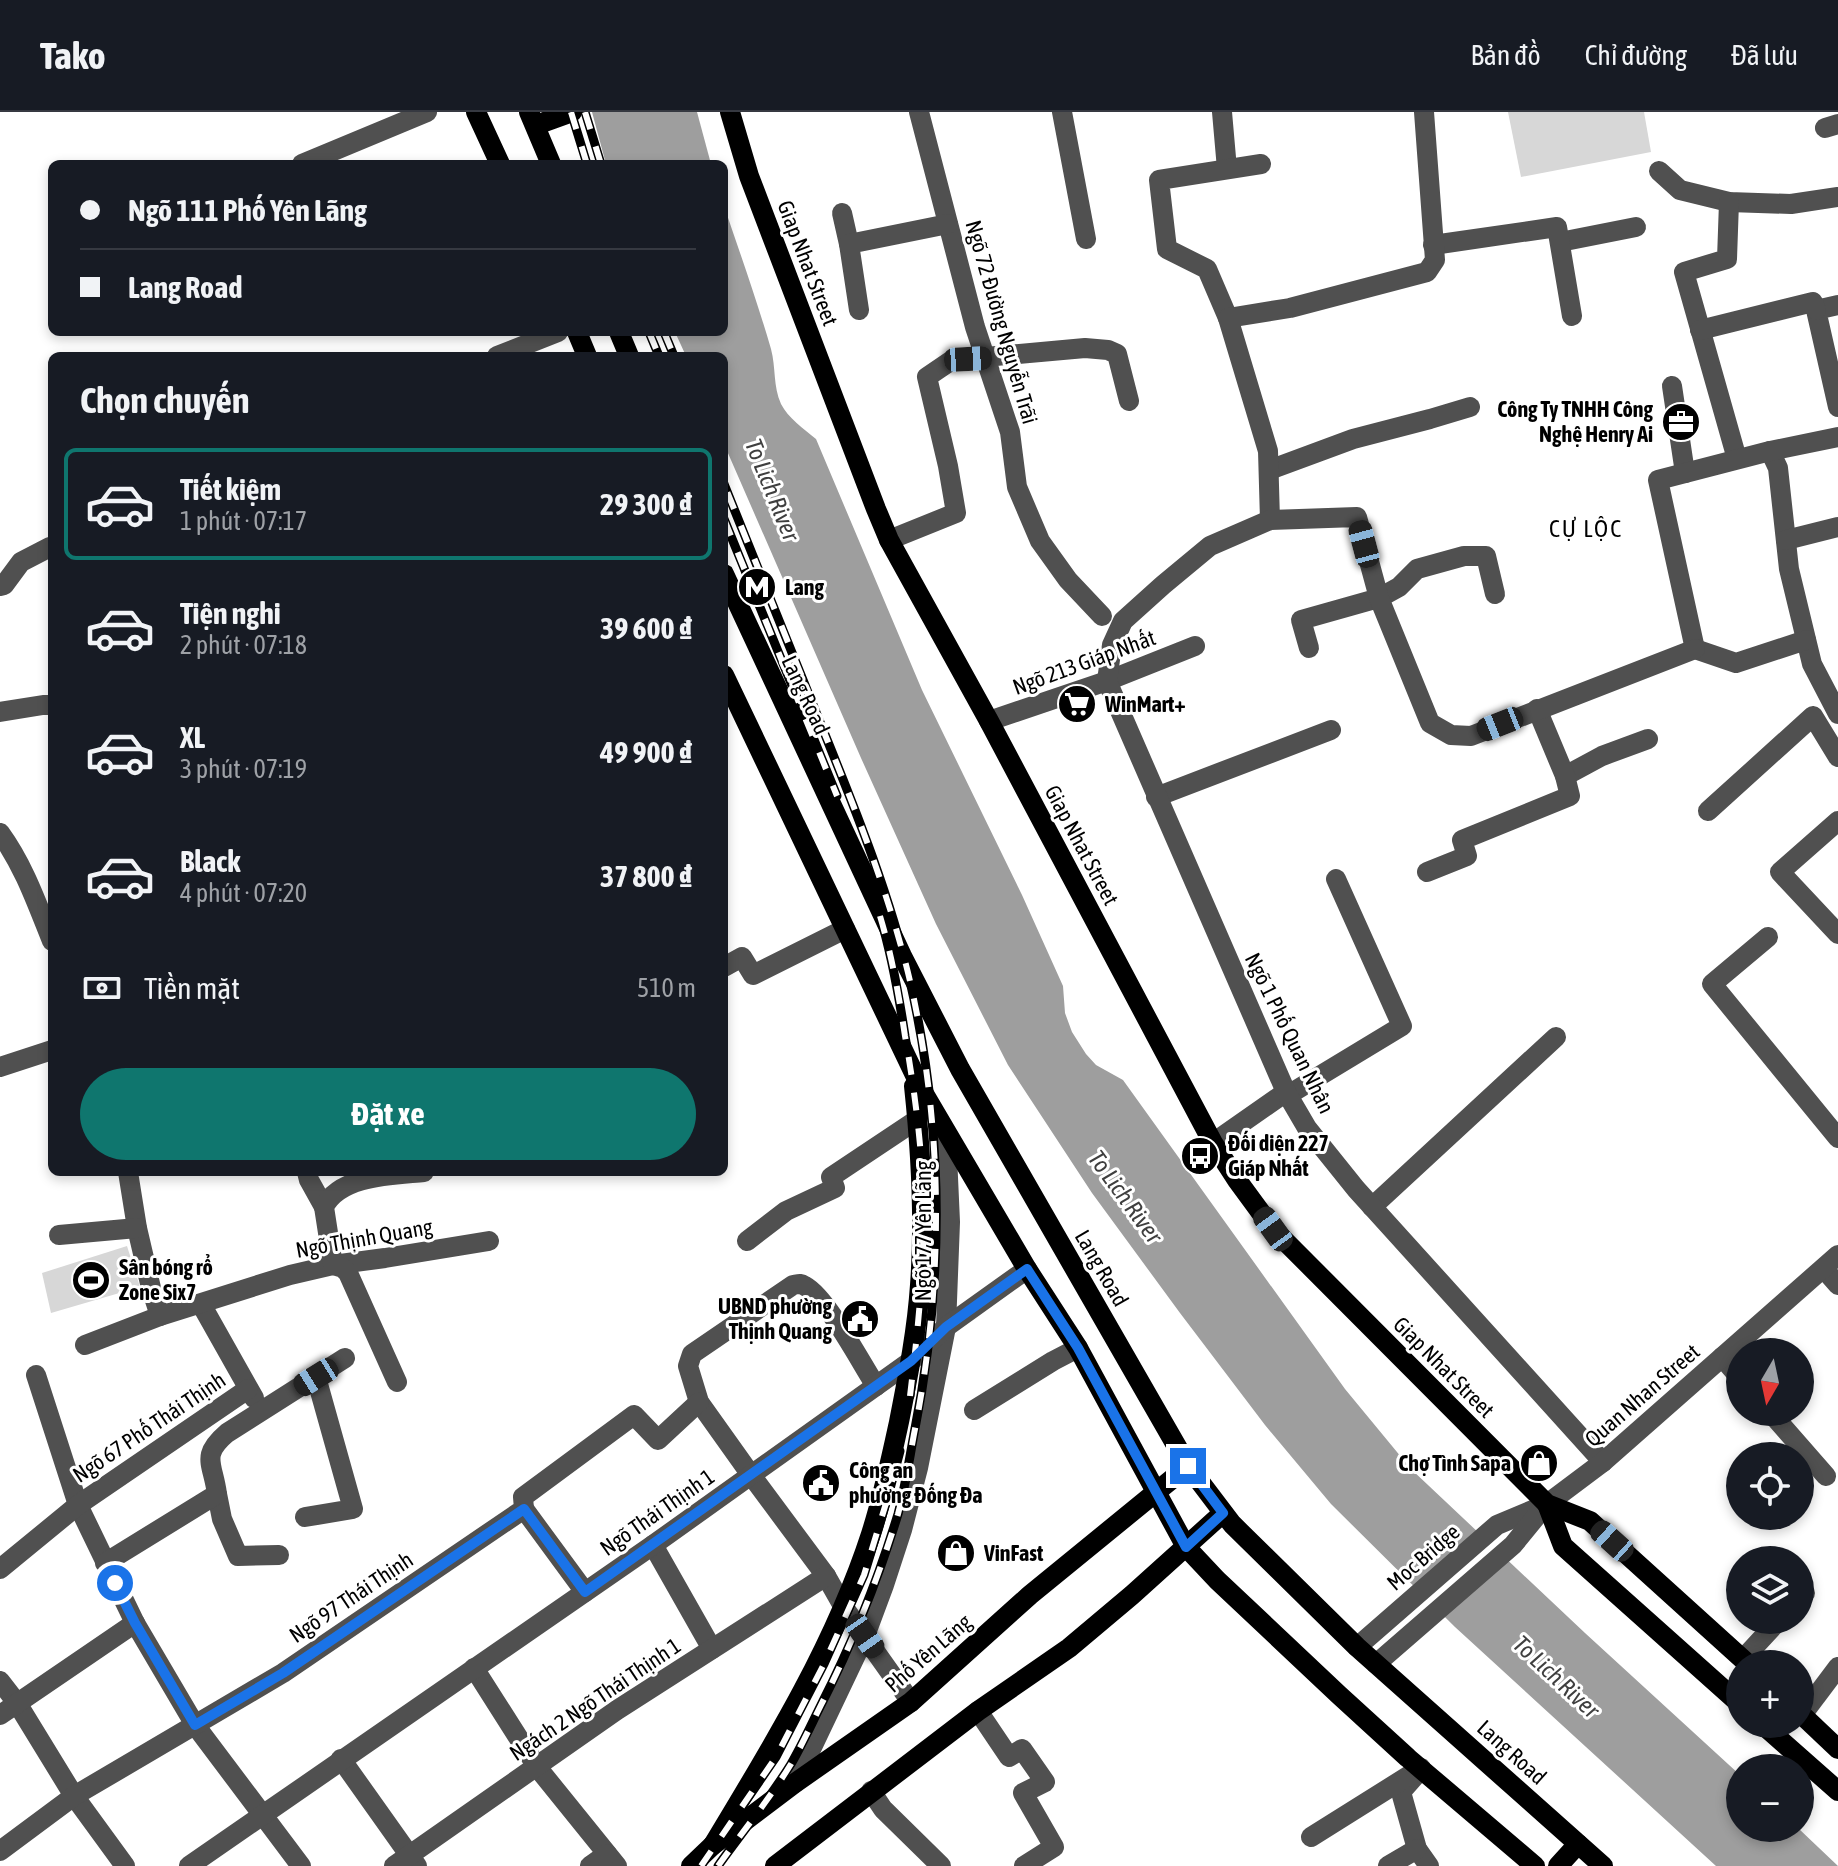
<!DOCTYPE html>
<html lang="vi">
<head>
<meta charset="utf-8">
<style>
	:root { --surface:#171b24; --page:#20242c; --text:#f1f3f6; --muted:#9ea1a6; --line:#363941; --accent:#0f766e }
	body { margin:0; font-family:"Asap Condensed",sans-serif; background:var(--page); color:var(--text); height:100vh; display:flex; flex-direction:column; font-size:30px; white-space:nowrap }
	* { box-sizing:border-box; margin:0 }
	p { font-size:26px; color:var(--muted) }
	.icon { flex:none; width:44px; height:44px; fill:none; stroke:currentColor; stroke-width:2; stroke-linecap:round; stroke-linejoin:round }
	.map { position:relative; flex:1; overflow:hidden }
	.details { position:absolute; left:48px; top:240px; width:680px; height:824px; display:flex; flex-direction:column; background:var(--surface); border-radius:12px; box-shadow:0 4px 12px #0003 }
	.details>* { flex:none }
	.hud { position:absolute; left:48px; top:48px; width:680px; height:176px; border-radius:12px; box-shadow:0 4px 12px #0003; display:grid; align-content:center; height:176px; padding:0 32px; background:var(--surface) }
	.needle { width:52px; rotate:189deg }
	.controls { position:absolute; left:1726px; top:1226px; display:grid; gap:16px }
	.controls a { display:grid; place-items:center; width:88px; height:88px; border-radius:50%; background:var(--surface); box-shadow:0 4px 12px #0003; font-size:40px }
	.end { position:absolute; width:36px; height:36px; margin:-18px; border:10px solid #1a73e8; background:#fff; box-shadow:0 0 0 4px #fff }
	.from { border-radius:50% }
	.car { position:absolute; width:24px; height:48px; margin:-24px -12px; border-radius:10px; box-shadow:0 0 6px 2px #0007; background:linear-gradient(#222 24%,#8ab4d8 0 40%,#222 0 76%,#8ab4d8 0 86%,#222 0) }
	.hud b { display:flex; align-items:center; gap:28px; height:76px; font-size:30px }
	.hud b+b { border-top:2px solid var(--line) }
	.hud i { width:20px; height:20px; background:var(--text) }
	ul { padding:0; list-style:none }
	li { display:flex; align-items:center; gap:24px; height:112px; margin:0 16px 12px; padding:0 16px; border:4px solid transparent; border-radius:12px }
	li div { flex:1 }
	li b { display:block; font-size:30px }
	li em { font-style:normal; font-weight:700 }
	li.active { border-color:var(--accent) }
	li>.icon { width:72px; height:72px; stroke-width:1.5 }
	h2 { padding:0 32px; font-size:36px; line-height:96px }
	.pay { display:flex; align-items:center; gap:20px; height:88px; padding:0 32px; font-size:30px }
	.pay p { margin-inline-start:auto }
	.button { display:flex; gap:16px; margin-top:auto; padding:16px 32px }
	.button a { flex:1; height:92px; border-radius:48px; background:var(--accent); color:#fff; font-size:32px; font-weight:700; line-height:92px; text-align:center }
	header { display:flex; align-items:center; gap:48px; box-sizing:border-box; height:112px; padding:0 40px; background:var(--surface); border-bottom:2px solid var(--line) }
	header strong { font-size:38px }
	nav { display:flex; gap:44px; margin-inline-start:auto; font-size:28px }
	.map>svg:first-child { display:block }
	.green { fill:#d7d7d7 }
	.water { fill:#9e9e9e }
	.pier { fill:#fff }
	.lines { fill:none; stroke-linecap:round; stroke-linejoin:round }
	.minor { stroke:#505050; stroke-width:20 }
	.major { stroke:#000; stroke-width:20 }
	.rail-casing { stroke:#000; stroke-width:9 }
	.rail { stroke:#fff; stroke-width:6; stroke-dasharray:18; stroke-linecap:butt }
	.route { stroke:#1a73e8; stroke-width:10 }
	.labels { text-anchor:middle; stroke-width:6; stroke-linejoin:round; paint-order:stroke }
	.street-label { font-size:22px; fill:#000; stroke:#fff }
	.poi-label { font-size:22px; font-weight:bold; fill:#000; stroke:#fff; text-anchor:start }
	.water-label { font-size:24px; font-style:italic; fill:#3f3f3f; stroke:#fff }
	.neighbourhood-label { font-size:24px; letter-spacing:2px; fill:#000; stroke:#fff }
</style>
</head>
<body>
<header>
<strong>Tako</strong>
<nav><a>Bản đồ</a><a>Chỉ đường</a><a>Đã lưu</a></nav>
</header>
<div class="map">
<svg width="1838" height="1754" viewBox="0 0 1838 1754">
	<rect width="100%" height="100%" fill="#fff"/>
	<g class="green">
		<path d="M 1508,0 L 1644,0 L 1651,40 L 1521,65 Z"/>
		<path d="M 127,1134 L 140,1175 L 51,1201 L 42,1161 Z"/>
	</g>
	<g class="water">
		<path d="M 592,0 L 697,0 L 711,52 L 606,52 Z"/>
		<path d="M 724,94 C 740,141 757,189 771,237 C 776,256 773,274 781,292 C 788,306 804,317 816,327 L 922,578 L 1022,783 L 1063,874 L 1065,901 L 1072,920 L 1086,942 L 1096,953 L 1123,968 L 1345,1277 L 1411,1357 L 1585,1521 L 1740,1663 L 1740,1716 L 1798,1716 L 1838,1754 L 1716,1754 L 1455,1515 L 1331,1392 L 1265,1313 L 1180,1201 L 1092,1081 L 1008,953 L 936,812 L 861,646 L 724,332 L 724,244 L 686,244 L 675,220 L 724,220 Z"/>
	</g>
	<path class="pier" d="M 1486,1423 L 1505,1440 L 1435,1500 L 1417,1482 Z"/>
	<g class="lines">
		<g class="minor">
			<path d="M 919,0 L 975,215 L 1010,320 L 1017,375 L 1040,429 L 1068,468 L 1102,504"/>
			<path d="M 1062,0 L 1086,127"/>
			<path d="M 1222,0 L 1227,57"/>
			<path d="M 1825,16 L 1838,12"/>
			<path d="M 302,52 L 427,0"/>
			<path d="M 1659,59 L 1680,78 L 1729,90 L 1791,92 L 1838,85"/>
			<path d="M 1729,90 L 1727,147 L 1684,160 L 1737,347"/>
			<path d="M 842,101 L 849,132"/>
			<path d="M 1560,130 L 1636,115"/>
			<path d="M 1433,133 L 1557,115 L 1572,204"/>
			<path d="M 1838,193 L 1816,198 L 1838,295"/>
			<path d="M 859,198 L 849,132 L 948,112"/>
			<path d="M 1228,206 L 1207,157 L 1167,137 L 1159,68 L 1261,52"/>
			<path d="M 1700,218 L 1813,190 L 1816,198"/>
			<path d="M 497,244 L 558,220"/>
			<path d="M 1672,274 L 1685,361"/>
			<path d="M 1770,339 L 1778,356 L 1789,457 L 1812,552 L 1838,602"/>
			<path d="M 1269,358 L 1353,327 L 1430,307 L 1470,295"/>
			<path d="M 1270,408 L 1268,339 L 1228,206 L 1290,196 L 1427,160 L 1435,148 L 1424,0"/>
			<path d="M 889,428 L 956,401 L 948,354 L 927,265 L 952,248 L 1085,236 L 1108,238 L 1117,242 L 1129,289"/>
			<path d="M 1786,428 L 1838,415"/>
			<path d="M 0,474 L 4,473 L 21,450 L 50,435"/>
			<path d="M 1309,536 L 1301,508 L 1379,486 L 1399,475 L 1417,457 L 1464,444 L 1486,444 L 1495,482"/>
			<path d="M 1695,537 L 1658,368 L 1770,339 L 1838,325"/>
			<path d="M 1695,537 L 1736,551 L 1806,528"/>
			<path d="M 0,600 L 43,593 L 52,593"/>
			<path d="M 989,609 L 1107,569 L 1195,534"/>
			<path d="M 1565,664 L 1602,644 L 1648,627"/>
			<path d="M 1156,685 L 1331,618"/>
			<path d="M 1708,699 L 1813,604 L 1838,645"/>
			<path d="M 1838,709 L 1780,760 L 1838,822"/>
			<path d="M 0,721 C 24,754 37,792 52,829"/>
			<path d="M 1427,760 L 1467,744 L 1462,728 L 1570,684 L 1565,664 L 1537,597"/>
			<path d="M 1768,825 L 1712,872 L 1838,1026"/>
			<path d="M 724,855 L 742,845 L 753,863 L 845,817"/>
			<path d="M 0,955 L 52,938"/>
			<path d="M 1288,983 L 1402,914 L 1336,767"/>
			<path d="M 1213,1031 L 1286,980"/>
			<path d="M 128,1060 L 137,1116 L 151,1176 L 160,1204"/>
			<path d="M 307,1060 L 309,1068 L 324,1095"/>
			<path d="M 1372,1095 L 1556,925"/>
			<path d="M 59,1123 L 137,1116"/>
			<path d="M 747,1129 L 786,1099 L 835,1076 L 831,1065 L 918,1007"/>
			<path d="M 1824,1157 L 1838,1173"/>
			<path d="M 201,1192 L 254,1286"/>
			<path d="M 85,1233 L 160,1204 L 290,1163 L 333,1153 L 385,1146 L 489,1129"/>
			<path d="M 1722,1245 L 1740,1266"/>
			<path d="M 36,1263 L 78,1393 L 135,1511 L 195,1613 L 301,1754"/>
			<path d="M 397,1270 L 348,1161 L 343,1156 L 333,1153 L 324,1095 C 340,1063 393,1063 424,1060"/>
			<path d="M 876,1274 C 861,1251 827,1186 805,1174 C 800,1171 799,1172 793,1173 L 692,1242 L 688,1254 L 699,1290 L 751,1363 L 826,1464 L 843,1494 L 911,1590"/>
			<path d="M 974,1298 L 1053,1249 L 1078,1236"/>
			<path d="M 1770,1300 L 1826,1364"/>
			<path d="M 1603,1350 L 1356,1077 L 1307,1016 L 1286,980 L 1107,569 L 1112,533 L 1123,509 L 1163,473 L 1210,434 L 1270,408 L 1357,405 L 1379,486 L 1430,611 L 1451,623 L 1471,624 L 1695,537"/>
			<path d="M 217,1382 L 222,1407 L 238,1444 L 279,1443"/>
			<path d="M 524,1397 L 585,1480"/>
			<path d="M 305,1405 L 353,1397 L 316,1265"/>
			<path d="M 653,1433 L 712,1537"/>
			<path d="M 105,1451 L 217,1382 C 213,1351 200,1344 227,1321 L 345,1246"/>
			<path d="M 0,1457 L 78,1393 L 248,1277"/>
			<path d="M 1800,1486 L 1805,1481"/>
			<path d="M 1357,1535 L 1497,1413 L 1547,1392 L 1603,1350 L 1838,1143"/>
			<path d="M 1743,1547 L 1779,1508"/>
			<path d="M 1376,1552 L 1513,1433 L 1544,1395"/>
			<path d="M 474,1556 L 537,1655 L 617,1754"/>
			<path d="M 0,1569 L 17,1591 L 74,1684 L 125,1754"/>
			<path d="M 978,1599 L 1009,1645 L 1022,1637 L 1045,1670 L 1023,1681 L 1054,1735 L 1024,1754"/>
			<path d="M 0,1603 L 135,1511"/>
			<path d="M 1802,1603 L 1838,1555"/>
			<path d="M 341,1647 L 417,1754"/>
			<path d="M 1416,1663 L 1401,1680 L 1417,1737 L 1429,1754"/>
			<path d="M 795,1671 L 865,1524 L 884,1473 L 902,1418 L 918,1356 L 946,1215 L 950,1110 L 946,1021"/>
			<path d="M 871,1679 L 883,1697 L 941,1754"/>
			<path d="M 1311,1725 L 1421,1656"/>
			<path d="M 0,1739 L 74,1684 L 283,1561 L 524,1397 L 523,1385 L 634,1303 L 658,1328 L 699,1290"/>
			<path d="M 189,1754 L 653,1433 L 911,1249 L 946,1215 L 1027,1157"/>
			<path d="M 394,1754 L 617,1598 L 826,1464"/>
			<path d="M 590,1754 L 607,1742"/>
			<path d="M 1388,1754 L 1417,1737"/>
		</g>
		<g class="major">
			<path d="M 476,0 L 500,52"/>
			<path d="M 529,0 L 551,52"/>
			<path d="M 730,0 L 749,64 L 876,397 L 889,428 L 989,609 L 1213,1031 L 1237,1068 L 1273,1117 L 1547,1392 L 1590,1409 L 1748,1552"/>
			<path d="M 536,13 L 572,0"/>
			<path d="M 577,220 L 587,244"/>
			<path d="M 619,220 L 629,244"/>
			<path d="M 724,462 L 902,844 L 960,957 L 1188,1354 L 1232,1412 L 1357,1535 L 1603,1754"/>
			<path d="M 724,563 L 923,980 L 1027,1157 L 1078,1236 L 1186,1435 L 1217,1468 L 1339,1583 L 1408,1646 L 1535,1754"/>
			<path d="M 1547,1392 L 1563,1434 L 1740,1592"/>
			<path d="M 1800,1601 L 1838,1637"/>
			<path d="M 1762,1612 L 1838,1679"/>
			<path d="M 713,1733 C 773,1634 835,1533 871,1422 C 883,1385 891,1347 899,1310 C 908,1264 917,1219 920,1173 C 925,1106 921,1040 914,974"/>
			<path d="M 691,1754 L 713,1733 L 795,1671 L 911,1590 L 1030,1483 L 1188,1354"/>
			<path d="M 775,1754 L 978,1599 L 1069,1536 L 1132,1483 L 1223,1401"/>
			<path d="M 1558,1754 L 1578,1732"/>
		</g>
		<defs>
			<g id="rail">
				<path d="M 571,0 L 587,52"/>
				<path d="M 585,0 L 601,52"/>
				<path d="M 649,220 L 659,244"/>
				<path d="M 664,220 L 674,244"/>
				<path d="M 724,407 L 837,684"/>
				<path d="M 880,804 C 892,844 899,884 905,924 C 913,969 919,1013 922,1058 C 927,1133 919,1209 910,1284"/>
				<path d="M 701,1754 L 776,1645 L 824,1552 L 864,1463 L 887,1388 L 900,1339"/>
				<path d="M 718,1754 C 742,1720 769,1688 791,1652 C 802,1633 811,1613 821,1593 C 852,1532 878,1468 898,1402 C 905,1376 909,1349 914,1322 C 944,1172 944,1018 910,869 C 890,785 858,704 826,625 C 792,540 758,456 724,372"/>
			</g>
		</defs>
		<use href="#rail" class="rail-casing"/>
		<use href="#rail" class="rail"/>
	</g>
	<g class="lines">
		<path class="route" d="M 115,1471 L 135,1511 L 195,1613 L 283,1561 L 524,1397 L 585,1480 L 911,1249 L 946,1215 L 1027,1157 L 1078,1236 L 1186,1435 L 1223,1401 L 1188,1354"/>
	</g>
	<defs>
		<symbol id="office-disc" viewBox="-11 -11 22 22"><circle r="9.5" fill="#000" stroke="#fff"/><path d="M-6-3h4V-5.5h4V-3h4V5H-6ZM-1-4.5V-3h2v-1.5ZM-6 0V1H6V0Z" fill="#fff"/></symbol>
		<symbol id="metro-disc" viewBox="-11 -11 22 22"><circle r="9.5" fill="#000" stroke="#fff"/><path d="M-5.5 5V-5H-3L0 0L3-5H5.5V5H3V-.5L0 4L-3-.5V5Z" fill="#fff"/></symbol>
		<symbol id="supermarket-disc" viewBox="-11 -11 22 22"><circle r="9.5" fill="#000" stroke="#fff"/><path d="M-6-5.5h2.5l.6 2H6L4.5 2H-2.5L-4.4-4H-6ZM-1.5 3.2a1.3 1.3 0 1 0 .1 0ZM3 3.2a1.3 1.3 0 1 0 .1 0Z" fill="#fff"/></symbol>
		<symbol id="bus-disc" viewBox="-11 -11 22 22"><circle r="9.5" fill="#000" stroke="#fff"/><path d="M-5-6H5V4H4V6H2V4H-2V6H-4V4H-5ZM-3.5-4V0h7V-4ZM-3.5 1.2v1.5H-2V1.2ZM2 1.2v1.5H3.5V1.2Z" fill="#fff"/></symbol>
		<symbol id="stadium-disc" viewBox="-11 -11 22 22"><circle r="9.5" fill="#000" stroke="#fff"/><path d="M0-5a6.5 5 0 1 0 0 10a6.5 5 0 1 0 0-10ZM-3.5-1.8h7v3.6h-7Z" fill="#fff"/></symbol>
		<symbol id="civic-disc" viewBox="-11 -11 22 22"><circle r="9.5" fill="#000" stroke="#fff"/><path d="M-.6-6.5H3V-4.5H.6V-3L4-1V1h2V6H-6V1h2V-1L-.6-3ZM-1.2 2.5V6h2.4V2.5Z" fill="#fff"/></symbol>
		<symbol id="shop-disc" viewBox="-11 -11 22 22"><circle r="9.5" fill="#000" stroke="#fff"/><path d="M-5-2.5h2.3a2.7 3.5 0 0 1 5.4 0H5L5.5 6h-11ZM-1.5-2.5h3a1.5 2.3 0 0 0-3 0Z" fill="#fff"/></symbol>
	</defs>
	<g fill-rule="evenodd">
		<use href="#office-disc" x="1659" y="288" width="44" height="44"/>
		<use href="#metro-disc" x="735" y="453" width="44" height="44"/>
		<use href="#supermarket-disc" x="1055" y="570" width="44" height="44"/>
		<use href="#bus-disc" x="1178" y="1022" width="44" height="44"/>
		<use href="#stadium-disc" x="69" y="1146" width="44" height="44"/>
		<use href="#civic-disc" x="838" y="1185" width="44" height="44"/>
		<use href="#shop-disc" x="1517" y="1329" width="44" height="44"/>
		<use href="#civic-disc" x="799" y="1349" width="44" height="44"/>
		<use href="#shop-disc" x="934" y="1419" width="44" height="44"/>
	</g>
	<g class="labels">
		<g class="street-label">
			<text transform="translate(808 151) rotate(69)" y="8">Giap Nhat Street</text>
			<text transform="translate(1002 210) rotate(74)" y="8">Ngõ 72 Đường Nguyễn Trãi</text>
			<text transform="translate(1084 550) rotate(-20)" y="8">Ngõ 213 Giáp Nhất</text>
			<text transform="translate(806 583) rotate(65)" y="8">Lang Road</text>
			<text transform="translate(1082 733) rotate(62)" y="8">Giap Nhat Street</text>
			<text transform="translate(1290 921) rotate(64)" y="8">Ngõ 1 Phố Quan Nhân</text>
			<text transform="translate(923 1119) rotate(-90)" y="8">Ngõ 177 Yên Lãng</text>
			<text transform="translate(364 1126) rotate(-10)" y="8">Ngõ Thịnh Quang</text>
			<text transform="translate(1102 1156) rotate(60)" y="8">Lang Road</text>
			<text transform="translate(1444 1255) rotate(45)" y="8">Giap Nhat Street</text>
			<text transform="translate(1642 1283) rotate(-41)" y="8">Quan Nhan Street</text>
			<text transform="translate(149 1315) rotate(-34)" y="8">Ngõ 67 Phố Thái Thịnh</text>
			<text transform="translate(657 1400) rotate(-35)" y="8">Ngõ Thái Thịnh 1</text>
			<text transform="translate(1423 1445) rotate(-41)" y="8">Moc Bridge</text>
			<text transform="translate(351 1485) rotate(-34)" y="8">Ngõ 97 Thái Thịnh</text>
			<text transform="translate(928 1541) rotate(-41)" y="8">Phố Yên Lãng</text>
			<text transform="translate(595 1587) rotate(-34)" y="8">Ngách 2 Ngõ Thái Thịnh 1</text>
			<text transform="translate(1512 1640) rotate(42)" y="8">Lang Road</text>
		</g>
		<g class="poi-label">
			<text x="1653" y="305" text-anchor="end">Công Ty TNHH Công<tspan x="1653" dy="25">Nghệ Henry Ai</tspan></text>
			<text x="785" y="483">Lang</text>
			<text x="1105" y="600">WinMart+</text>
			<text x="1228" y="1039">Đối diện 227<tspan x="1228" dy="25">Giáp Nhất</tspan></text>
			<text x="119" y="1163">Sân bóng rổ<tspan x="119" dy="25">Zone Six7</tspan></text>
			<text x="832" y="1202" text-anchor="end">UBND phường<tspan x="832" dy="25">Thịnh Quang</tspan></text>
			<text x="1511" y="1359" text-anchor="end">Chợ Tình Sapa</text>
			<text x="849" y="1366">Công an<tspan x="849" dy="25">phường Đống Đa</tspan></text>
			<text x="984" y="1449">VinFast</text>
		</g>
		<g class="water-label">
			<text transform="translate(772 378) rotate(68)" y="8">To Lich River</text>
			<text transform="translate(1125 1085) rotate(54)" y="8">To Lich River</text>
			<text transform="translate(1556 1565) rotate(43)" y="8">To Lich River</text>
		</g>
		<g class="neighbourhood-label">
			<text x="1586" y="425">CỰ LỘC</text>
		</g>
	</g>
</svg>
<div class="controls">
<a><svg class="needle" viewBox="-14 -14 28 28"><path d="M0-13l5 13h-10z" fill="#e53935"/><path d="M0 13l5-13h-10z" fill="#9ea1a6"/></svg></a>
<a><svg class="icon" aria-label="locate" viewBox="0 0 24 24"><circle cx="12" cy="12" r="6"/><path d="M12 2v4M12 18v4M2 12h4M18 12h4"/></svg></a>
<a><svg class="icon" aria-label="layers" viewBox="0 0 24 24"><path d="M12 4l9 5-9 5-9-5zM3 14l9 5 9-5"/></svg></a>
<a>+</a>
<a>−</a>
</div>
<i class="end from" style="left:115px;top:1471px"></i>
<i class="end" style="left:1188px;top:1354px"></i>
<i class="car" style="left:968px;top:247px;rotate:87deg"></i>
<i class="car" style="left:1364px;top:432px;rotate:345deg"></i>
<i class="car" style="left:1500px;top:612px;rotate:248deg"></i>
<i class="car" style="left:1273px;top:1117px;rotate:324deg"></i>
<i class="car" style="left:316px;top:1265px;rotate:238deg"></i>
<i class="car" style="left:1612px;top:1429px;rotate:312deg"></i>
<i class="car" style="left:865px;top:1524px;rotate:145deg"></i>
<div class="hud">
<b><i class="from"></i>Ngõ 111 Phố Yên Lãng</b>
<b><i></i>Lang Road</b>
</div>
<section class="details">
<h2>Chọn chuyến</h2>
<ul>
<li class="active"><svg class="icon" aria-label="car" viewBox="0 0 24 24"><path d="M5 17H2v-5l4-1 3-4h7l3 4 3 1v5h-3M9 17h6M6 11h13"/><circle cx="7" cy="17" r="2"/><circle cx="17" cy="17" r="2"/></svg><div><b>Tiết kiệm</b><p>1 phút · 07:17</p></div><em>29 300 ₫</em></li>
<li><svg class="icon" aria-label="car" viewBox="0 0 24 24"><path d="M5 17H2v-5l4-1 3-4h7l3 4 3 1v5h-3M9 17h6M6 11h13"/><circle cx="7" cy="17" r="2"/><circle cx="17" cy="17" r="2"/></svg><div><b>Tiện nghi</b><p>2 phút · 07:18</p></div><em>39 600 ₫</em></li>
<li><svg class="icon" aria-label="car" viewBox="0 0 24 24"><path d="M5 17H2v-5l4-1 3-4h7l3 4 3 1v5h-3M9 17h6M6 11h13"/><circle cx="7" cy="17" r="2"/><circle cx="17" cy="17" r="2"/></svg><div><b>XL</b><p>3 phút · 07:19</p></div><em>49 900 ₫</em></li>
<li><svg class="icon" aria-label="car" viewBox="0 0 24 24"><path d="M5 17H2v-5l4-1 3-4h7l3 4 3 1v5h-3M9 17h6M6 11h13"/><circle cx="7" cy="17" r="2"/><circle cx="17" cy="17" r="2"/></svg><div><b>Black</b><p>4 phút · 07:20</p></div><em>37 800 ₫</em></li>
</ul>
<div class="pay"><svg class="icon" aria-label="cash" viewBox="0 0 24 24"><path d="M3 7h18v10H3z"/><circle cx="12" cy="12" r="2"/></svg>Tiền mặt<p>510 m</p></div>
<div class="button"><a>Đặt xe</a></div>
</section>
</div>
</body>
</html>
